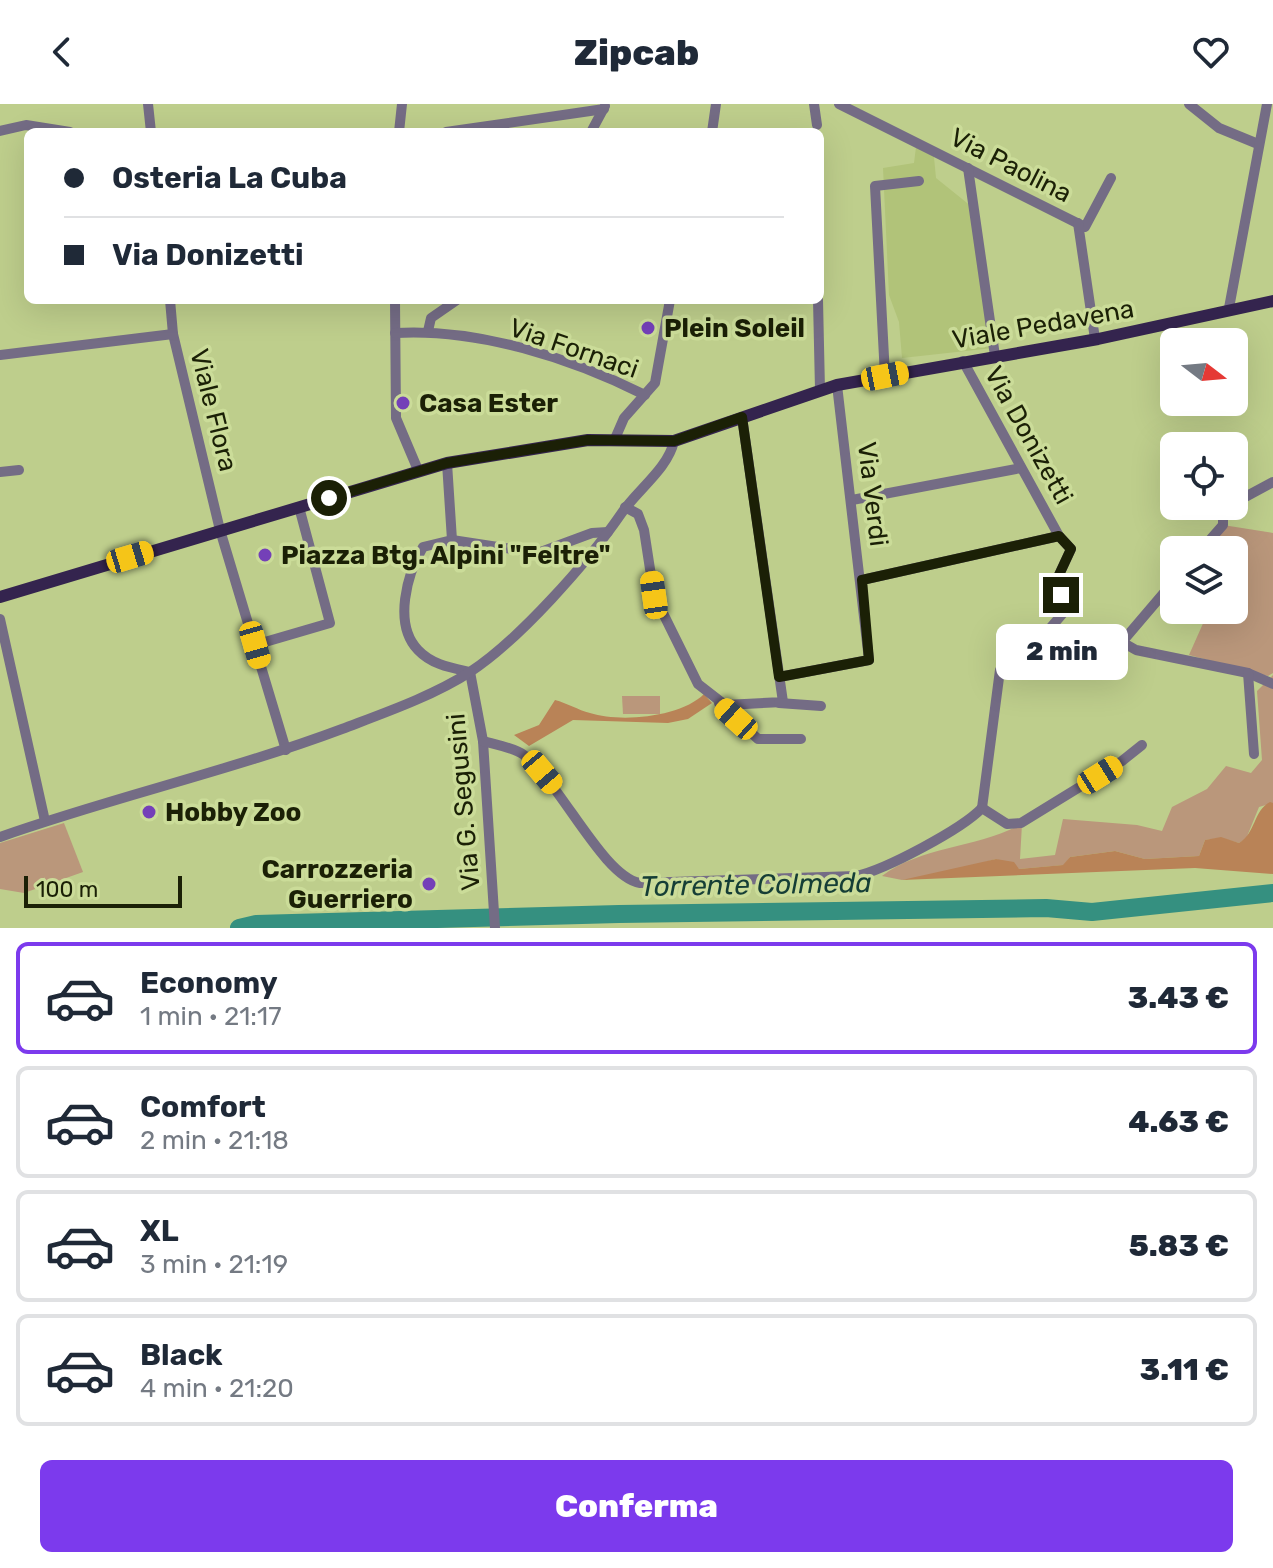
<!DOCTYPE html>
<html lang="it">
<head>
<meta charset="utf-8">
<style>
	:root { --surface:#fff; --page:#f2f2f3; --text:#1f2937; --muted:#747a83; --line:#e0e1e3; --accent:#7c3aed }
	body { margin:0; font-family:Rubik,sans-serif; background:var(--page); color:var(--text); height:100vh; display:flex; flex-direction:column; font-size:30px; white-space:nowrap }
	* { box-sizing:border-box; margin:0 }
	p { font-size:26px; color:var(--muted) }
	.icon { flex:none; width:44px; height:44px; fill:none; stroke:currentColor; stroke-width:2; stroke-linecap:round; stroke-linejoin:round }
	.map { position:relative; height:824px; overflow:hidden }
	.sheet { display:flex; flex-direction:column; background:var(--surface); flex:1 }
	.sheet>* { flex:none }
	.guide { position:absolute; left:24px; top:24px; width:800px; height:176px; border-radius:12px; box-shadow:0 8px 32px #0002; display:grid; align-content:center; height:176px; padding:0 40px; background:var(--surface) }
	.needle { width:52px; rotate:106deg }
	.tools { position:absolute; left:1160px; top:224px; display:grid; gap:16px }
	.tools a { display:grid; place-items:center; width:88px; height:88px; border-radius:12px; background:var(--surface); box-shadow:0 8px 32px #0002; font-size:40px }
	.scale { position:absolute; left:24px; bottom:20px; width:158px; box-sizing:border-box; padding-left:8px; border:4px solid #1b2006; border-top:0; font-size:22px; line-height:28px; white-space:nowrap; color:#1b2006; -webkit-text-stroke:6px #cbdc99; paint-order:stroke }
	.end { position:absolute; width:36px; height:36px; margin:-18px; border:10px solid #1b2006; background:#fff; box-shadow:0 0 0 4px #fff }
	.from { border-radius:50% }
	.bubble { position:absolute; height:56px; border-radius:12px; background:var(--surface); box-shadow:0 8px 32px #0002; font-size:26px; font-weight:800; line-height:56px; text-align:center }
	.car { position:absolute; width:24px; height:48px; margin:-24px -12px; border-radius:10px; box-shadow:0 0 6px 2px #0007; background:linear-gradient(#f5c518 24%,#345 0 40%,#f5c518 0 76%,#345 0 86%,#f5c518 0) }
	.guide b { display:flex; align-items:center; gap:28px; height:76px; font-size:30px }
	.guide b+b { border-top:2px solid var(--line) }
	.guide i { width:20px; height:20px; background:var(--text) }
	ul { padding:14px 0 0; list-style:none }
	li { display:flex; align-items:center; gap:24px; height:112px; margin:0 16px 12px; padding:0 24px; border:4px solid var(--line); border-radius:12px }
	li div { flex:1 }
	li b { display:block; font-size:30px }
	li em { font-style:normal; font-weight:800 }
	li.active { border-color:var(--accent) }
	li>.icon { width:72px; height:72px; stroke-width:1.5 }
	.action { display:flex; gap:16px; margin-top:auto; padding:16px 40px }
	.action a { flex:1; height:92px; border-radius:12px; background:var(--accent); color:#fff; font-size:32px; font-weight:800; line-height:92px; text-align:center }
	header { display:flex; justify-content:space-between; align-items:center; height:104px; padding:0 40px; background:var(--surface); font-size:36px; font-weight:800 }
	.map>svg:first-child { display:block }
	.built { fill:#b1c379 }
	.green { fill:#ba977b }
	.forest { fill:#b98357 }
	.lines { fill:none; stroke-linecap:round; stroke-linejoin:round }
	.river { stroke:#359080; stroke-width:18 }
	.minor { stroke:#746c85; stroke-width:10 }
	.major { stroke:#34244e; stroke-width:12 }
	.route { stroke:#1b2006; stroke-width:10 }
	.poi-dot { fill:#7440b8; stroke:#cbdc99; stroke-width:3 }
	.labels { text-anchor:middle; stroke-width:7; stroke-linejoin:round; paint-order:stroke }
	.street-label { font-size:26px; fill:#1b2006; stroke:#cbdc99 }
	.poi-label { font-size:26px; font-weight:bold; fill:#1b2006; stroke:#cbdc99; text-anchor:start }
	.water-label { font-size:28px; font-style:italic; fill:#153e36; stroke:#cbdc99 }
</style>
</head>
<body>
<header><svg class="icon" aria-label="back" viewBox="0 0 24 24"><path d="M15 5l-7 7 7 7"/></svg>Zipcab<svg class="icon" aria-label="heart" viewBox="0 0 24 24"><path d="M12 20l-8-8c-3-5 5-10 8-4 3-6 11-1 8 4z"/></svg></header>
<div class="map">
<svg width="1273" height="824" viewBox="0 0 1273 824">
	<rect width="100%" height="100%" fill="#bece8c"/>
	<path class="built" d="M 917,35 L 933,43 L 936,74 L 977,107 L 993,244 L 902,254 L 899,218 L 889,191 L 883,64 L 914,59 Z"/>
	<g class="green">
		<path d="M 1223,421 L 1273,429 L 1273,569 L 1268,572 L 1189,551 L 1209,506 L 1234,506 L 1234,446 L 1203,446 Z"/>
		<path d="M 1273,571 L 1273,699 L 1259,703 L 1246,735 L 1239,739 L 1221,734 L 1205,736 L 1199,752 L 1145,755 L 1115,747 L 1070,753 L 1064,761 L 1019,765 L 996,755 L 939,771 L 902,776 L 882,772 C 922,742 978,744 1022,720 L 1020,755 L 1055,751 L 1063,715 L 1137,721 L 1162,727 L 1172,703 L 1207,685 L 1226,662 L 1251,669 L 1262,656 L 1257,587 Z"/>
		<path d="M 622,592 L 660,592 L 660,610 L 623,610 Z"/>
		<path d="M 64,719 L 83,768 L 24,789 L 0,785 L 0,739 Z"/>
	</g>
	<g class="forest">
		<path d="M 704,590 L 712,599 L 688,615 L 668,619 L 573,616 L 529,642 L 514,631 L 539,621 L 555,596 C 567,599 578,606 590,609 C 621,619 681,613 704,590 Z"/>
		<path d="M 1270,698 L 1273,699 L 1273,770 L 1195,764 L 902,776 L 996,755 L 1014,758 L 1019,765 L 1063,761 L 1070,753 L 1115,747 L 1145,755 L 1199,752 L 1205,736 L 1221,733 L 1239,739 C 1256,729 1253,707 1270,698 Z"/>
	</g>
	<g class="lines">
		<path class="river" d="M 239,824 L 256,820 L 619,810 L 1046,804 L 1092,808 L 1273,789"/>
		<g class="minor">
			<path d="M 148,0 L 151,28"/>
			<path d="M 814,0 L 817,21"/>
			<path d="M 839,0 L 1085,123 L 1111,74"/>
			<path d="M 1189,0 L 1219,24 L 1258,40"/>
			<path d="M 0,27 L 26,21 L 70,28"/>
			<path d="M 399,28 L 402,0"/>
			<path d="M 446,28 L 604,5"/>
			<path d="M 591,28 L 605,2"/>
			<path d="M 712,28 L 716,0"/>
			<path d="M 968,64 L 995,252"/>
			<path d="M 1078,119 L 1095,235"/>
			<path d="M 170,196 L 173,230 L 220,426 L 286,646"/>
			<path d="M 395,196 L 396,314 L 418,366"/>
			<path d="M 818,196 L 820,286"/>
			<path d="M 1229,204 L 1267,0"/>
			<path d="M 428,227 L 431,214 L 457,196"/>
			<path d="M 395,229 C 478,224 571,254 645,291"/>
			<path d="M 0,251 L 173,230"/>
			<path d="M 963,257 L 1059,432 L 1071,445 L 1058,473 L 1064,508 L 1046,529 L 1033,550"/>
			<path d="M 885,272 L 875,82 L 919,77"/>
			<path d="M 614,337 L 624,314 L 655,279 L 670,196"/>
			<path d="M 447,359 L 452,436 L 423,443 C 407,470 393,520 418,546 C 432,561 452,564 470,568 L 483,637 L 495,824"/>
			<path d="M 0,368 L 19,366"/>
			<path d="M 852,396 L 1021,364"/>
			<path d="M 1234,399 L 1273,378"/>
			<path d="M 625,403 L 638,410 L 644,426 L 654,491 L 698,580 L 725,601 L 783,598 L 742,313"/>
			<path d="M 452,436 L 538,449 L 592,429 L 608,428"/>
			<path d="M 1201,446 L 1223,421 L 1223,406 L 1229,402"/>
			<path d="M 862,476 L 1059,432"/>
			<path d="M 0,515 L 45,717"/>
			<path d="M 1122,538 L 1136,546 L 1248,569 L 1273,580"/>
			<path d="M 255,541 L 330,519 L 299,403"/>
			<path d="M 1248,569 L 1254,650"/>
			<path d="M 779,573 L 869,556 L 837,281"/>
			<path d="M 719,599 L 758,635 L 801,635"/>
			<path d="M 779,599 L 821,602"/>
			<path d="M 483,637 C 496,641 513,643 524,651 C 560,678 603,773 640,779 L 856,772 C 885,766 962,725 982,704"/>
			<path d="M 982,704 L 1000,566 L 1011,553 L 1122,538 L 1174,477"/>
			<path d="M 982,704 L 1007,720 L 1021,719 L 1122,657 L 1142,641"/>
			<path d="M 0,733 C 113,693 230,667 342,625 C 384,609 433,592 470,568 C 519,536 588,458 621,410 C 637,386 668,365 674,337"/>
		</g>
		<path class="major" d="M 0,493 L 447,359 L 588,336 L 674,337 L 837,281 L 1098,235 L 1273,197"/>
	</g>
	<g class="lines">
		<path class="route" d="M 329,394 L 447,359 L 588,336 L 674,337 L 742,313 L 779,573 L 869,556 L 862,476 L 1059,432 L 1071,445 L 1058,473 L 1061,491"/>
	</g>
	<g class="poi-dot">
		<circle cx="648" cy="224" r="8"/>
		<circle cx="403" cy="299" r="8"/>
		<circle cx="265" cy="451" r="8"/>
		<circle cx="149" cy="708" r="8"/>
		<circle cx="429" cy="780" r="8"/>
	</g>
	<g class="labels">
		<g class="street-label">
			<text transform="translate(1011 61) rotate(27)" y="9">Via Paolina</text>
			<text transform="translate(1043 220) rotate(-10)" y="9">Viale Pedavena</text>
			<text transform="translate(574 244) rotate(19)" y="9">Via Fornaci</text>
			<text transform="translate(214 306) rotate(76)" y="9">Viale Flora</text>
			<text transform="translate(1029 331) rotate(61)" y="9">Via Donizetti</text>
			<text transform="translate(873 390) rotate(83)" y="9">Via Verdi</text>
			<text transform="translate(463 698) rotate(-95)" y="9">Via G. Segusini</text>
		</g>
		<g class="poi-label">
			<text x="664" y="233">Plein Soleil</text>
			<text x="419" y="308">Casa Ester</text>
			<text x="281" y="460">Piazza Btg. Alpini "Feltre"</text>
			<text x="165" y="717">Hobby Zoo</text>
			<text x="413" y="774" text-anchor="end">Carrozzeria<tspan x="413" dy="30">Guerriero</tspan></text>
		</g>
		<g class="water-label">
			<text transform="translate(756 780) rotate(-1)" y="10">Torrente Colmeda</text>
		</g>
	</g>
</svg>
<div class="tools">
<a><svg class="needle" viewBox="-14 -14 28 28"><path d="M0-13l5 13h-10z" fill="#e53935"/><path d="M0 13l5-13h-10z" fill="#747a83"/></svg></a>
<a><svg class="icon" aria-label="locate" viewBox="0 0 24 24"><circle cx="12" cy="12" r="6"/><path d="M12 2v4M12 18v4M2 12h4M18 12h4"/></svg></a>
<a><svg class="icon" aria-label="layers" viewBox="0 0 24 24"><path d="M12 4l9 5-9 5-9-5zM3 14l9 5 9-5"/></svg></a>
</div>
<div class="scale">100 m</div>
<i class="end from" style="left:329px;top:394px"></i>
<i class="end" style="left:1061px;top:491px"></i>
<div class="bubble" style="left:996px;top:520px;width:132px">2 min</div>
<i class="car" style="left:885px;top:272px;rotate:79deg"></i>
<i class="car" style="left:130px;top:453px;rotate:73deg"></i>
<i class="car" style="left:654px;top:491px;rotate:352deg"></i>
<i class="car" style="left:255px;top:541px;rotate:164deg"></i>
<i class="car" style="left:736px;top:615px;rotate:312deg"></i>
<i class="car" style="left:542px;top:668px;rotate:140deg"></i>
<i class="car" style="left:1100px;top:671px;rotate:58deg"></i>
<div class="guide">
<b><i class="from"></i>Osteria La Cuba</b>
<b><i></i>Via Donizetti</b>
</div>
</div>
<section class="sheet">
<ul>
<li class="active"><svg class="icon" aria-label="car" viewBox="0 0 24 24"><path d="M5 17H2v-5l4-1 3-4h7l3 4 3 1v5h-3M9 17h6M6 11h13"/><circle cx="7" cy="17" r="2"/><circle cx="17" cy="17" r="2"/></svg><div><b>Economy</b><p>1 min · 21:17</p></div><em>3.43 €</em></li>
<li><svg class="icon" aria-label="car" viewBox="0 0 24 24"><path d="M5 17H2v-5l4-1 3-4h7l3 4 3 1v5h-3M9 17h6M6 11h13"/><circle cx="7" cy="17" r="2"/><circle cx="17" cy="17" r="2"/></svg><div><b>Comfort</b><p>2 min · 21:18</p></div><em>4.63 €</em></li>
<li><svg class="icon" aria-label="car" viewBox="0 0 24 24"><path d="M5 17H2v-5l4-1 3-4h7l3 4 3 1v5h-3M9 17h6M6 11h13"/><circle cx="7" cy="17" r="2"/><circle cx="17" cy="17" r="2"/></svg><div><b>XL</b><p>3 min · 21:19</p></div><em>5.83 €</em></li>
<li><svg class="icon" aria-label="car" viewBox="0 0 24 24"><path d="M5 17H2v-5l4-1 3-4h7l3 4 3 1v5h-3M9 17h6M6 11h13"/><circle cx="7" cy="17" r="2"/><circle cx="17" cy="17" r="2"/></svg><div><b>Black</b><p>4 min · 21:20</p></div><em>3.11 €</em></li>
</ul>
<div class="action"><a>Conferma</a></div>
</section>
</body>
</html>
